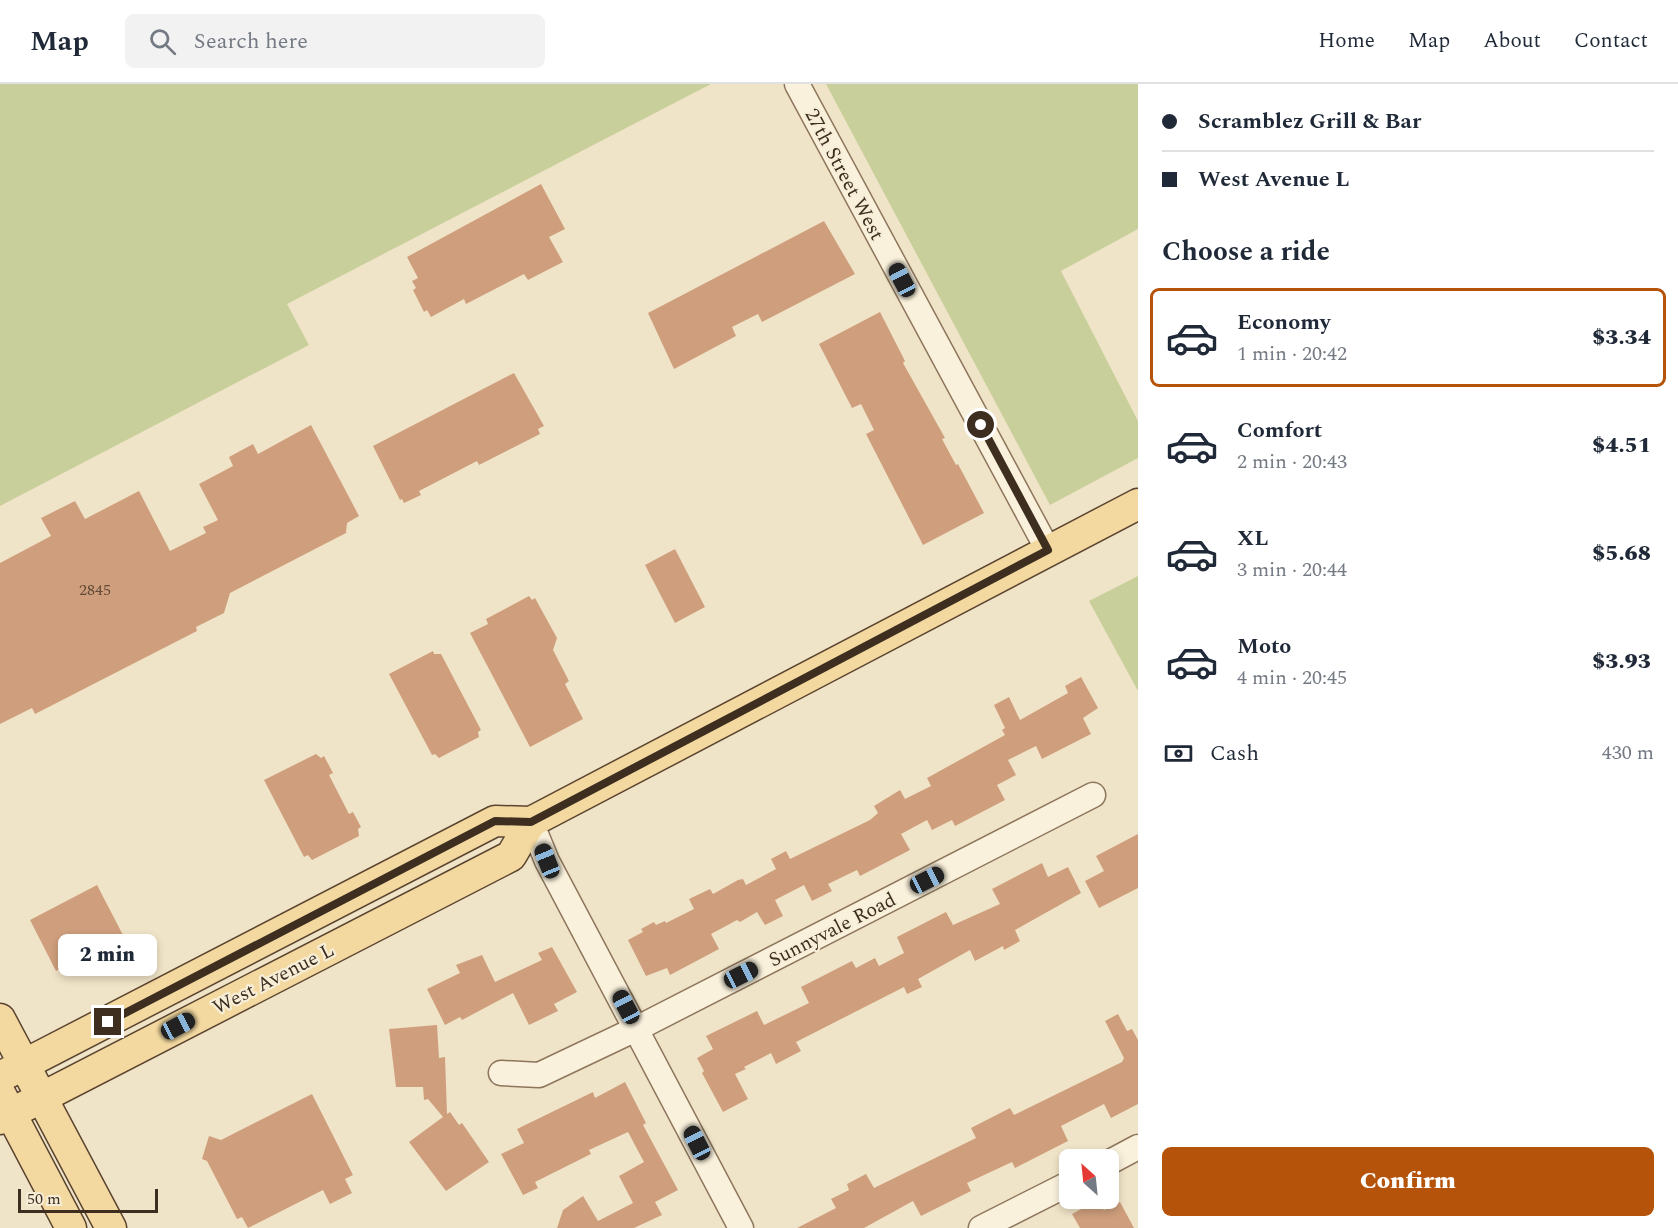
<!DOCTYPE html>
<html lang="en">
<head>
<meta charset="utf-8">
<style>
	:root { --surface:#fff; --page:#f2f2f3; --text:#1f2937; --muted:#747a83; --line:#e0e1e3; --accent:#b45309 }
	body { margin:0; font-family:Spectral,serif; background:var(--page); color:var(--text); height:100vh; display:flex; flex-direction:column; font-size:22px; white-space:nowrap }
	* { box-sizing:border-box; margin:0 }
	p { font-size:20px; color:var(--muted) }
	.icon { flex:none; width:33px; height:33px; fill:none; stroke:currentColor; stroke-width:2; stroke-linecap:round; stroke-linejoin:round }
	.map { position:relative; flex:1; overflow:hidden }
	.details { display:flex; flex-direction:column; background:var(--surface); width:540px }
	.details>* { flex:none }
	.guide { display:grid; align-content:center; height:132px; padding:0 24px; background:var(--surface) }
	.needle { width:39px; rotate:333deg }
	.fabs { position:absolute; left:1059px; top:1065px; display:grid; gap:12px }
	.fabs a { display:grid; place-items:center; width:60px; height:60px; border-radius:9px; background:var(--surface); box-shadow:0 3px 9px #0003; font-size:30px }
	.scale { position:absolute; left:18px; bottom:15px; width:140px; box-sizing:border-box; padding-left:6px; border:3px solid #3d2e20; border-top:0; font-size:16px; line-height:21px; white-space:nowrap; color:#3d2e20; -webkit-text-stroke:4px #f7eed8; paint-order:stroke }
	.end { position:absolute; width:27px; height:27px; margin:-14px; border:8px solid #3d2e20; background:#fff; box-shadow:0 0 0 3px #fff }
	.from { border-radius:50% }
	.bubble { position:absolute; height:42px; border-radius:9px; background:var(--surface); box-shadow:0 3px 9px #0003; font-size:20px; font-weight:800; line-height:42px; text-align:center }
	.car { position:absolute; width:18px; height:36px; margin:-18px -9px; border-radius:8px; box-shadow:0 0 4px 2px #0007; background:linear-gradient(#222 24%,#8ab4d8 0 40%,#222 0 76%,#8ab4d8 0 86%,#222 0) }
	.guide b { display:flex; align-items:center; gap:21px; height:57px; font-size:22px }
	.guide b+b { border-top:2px solid var(--line) }
	.guide i { width:15px; height:15px; background:var(--text) }
	ul { padding:0; list-style:none }
	li { display:flex; align-items:center; gap:18px; height:99px; margin:0 12px 9px; padding:0 12px; border:3px solid transparent; border-radius:9px }
	li div { flex:1 }
	li b { display:block; font-size:22px }
	li em { font-style:normal; font-weight:800 }
	li.current { border-color:var(--accent) }
	li>.icon { width:54px; height:54px; stroke-width:1.5 }
	h2 { padding:0 24px; font-size:27px; line-height:72px }
	.pay { display:flex; align-items:center; gap:15px; height:66px; padding:0 24px; font-size:22px }
	.pay p { margin-inline-start:auto }
	.primary-button { display:flex; gap:12px; margin-top:auto; padding:12px 24px }
	.primary-button a { flex:1; height:69px; border-radius:9px; background:var(--accent); color:#fff; font-size:24px; font-weight:800; line-height:69px; text-align:center }
	header { display:flex; align-items:center; gap:36px; box-sizing:border-box; height:84px; padding:0 30px; background:var(--surface); border-bottom:2px solid var(--line) }
	header strong { font-size:28px }
	nav { display:flex; gap:33px; margin-inline-start:auto; font-size:21px }
	.search { width:420px; height:54px; background:var(--page); display:flex; align-items:center; gap:15px; box-sizing:border-box; padding:0 21px; border-radius:9px; color:var(--muted); font-size:22px }
	main { display:flex; flex:1; min-height:0 }
	.map>svg:first-child { display:block }
	.green { fill:#c9cf9b }
	.building { fill:#cf9f7d }
	.lines { fill:none; stroke-linecap:round; stroke-linejoin:round }
	.minor-casing { stroke:#8d765c; stroke-width:27 }
	.major-casing { stroke:#5b4430; stroke-width:33 }
	.minor { stroke:#faf1dc; stroke-width:24 }
	.major { stroke:#f3d9a0; stroke-width:30 }
	.route { stroke:#3d2e20; stroke-width:8 }
	.labels { text-anchor:middle; stroke-width:4.5; stroke-linejoin:round; paint-order:stroke }
	.number-label { font-size:16px; fill:#624a37 }
	.street-label { font-size:20px; fill:#3d2e20; stroke:#f7eed8 }
</style>
</head>
<body>
<header>
<strong>Map</strong>
<div class="search"><svg class="icon" aria-label="search" viewBox="0 0 24 24"><circle cx="10" cy="10" r="6"/><path d="M15 15l6 6"/></svg>Search here</div>
<nav><a>Home</a><a>Map</a><a>About</a><a>Contact</a></nav>
</header>
<main>
<div class="map">
<svg width="1138" height="1144" viewBox="0 0 1138 1144">
	<rect width="100%" height="100%" fill="#f0e4c8"/>
	<g class="green">
		<path d="M 0,0 L 711,0 L 287,220 L 309,261 L 0,422 Z"/>
		<path d="M 826,0 L 1138,0 L 1138,145 L 1061,187 L 1138,337 L 1138,374 L 1050,421 Z"/>
		<path d="M 1138,492 L 1138,607 L 1089,517 Z"/>
	</g>
	<g class="building">
		<path d="M 541,100 L 565,145 L 549,153 L 563,178 L 528,196 L 524,190 L 466,220 L 464,215 L 431,233 L 427,226 L 424,228 L 413,206 L 416,204 L 412,197 L 418,194 L 407,173 Z"/>
		<path d="M 824,137 L 855,190 L 762,238 L 758,230 L 732,243 L 736,252 L 674,285 L 648,229 Z"/>
		<path d="M 880,228 L 905,277 L 903,279 L 945,354 L 942,355 L 956,381 L 958,380 L 984,429 L 923,461 L 866,350 L 874,346 L 861,320 L 852,324 L 819,260 Z"/>
		<path d="M 514,289 L 544,342 L 538,345 L 540,350 L 479,381 L 477,377 L 419,407 L 421,411 L 404,419 L 402,415 L 400,416 L 373,362 Z"/>
		<path d="M 311,341 L 359,432 L 347,439 L 346,449 L 230,509 L 224,529 L 196,543 L 197,547 L 35,630 L 32,624 L 0,640 L 0,479 L 51,452 L 41,434 L 75,417 L 85,435 L 139,407 L 170,467 L 206,449 L 203,443 L 218,436 L 199,400 L 233,382 L 229,373 L 253,360 L 258,370 Z"/>
		<path d="M 675,465 L 705,523 L 675,539 L 645,481 Z"/>
		<path d="M 529,512 L 532,516 L 535,514 L 557,554 L 553,566 L 569,597 L 565,600 L 583,635 L 530,663 L 470,549 L 488,540 L 486,535 Z"/>
		<path d="M 433,567 L 434,570 L 441,570 L 481,646 L 478,648 L 479,653 L 439,674 L 435,670 L 432,671 L 389,590 Z"/>
		<path d="M 1081,593 L 1098,624 L 1083,634 L 1091,650 L 1042,675 L 1036,662 L 1008,676 L 1016,691 L 997,701 L 1005,716 L 955,742 L 952,736 L 932,746 L 927,736 L 901,750 L 910,766 L 860,792 L 857,786 L 828,800 L 832,807 L 812,817 L 804,801 L 775,816 L 783,832 L 765,841 L 757,828 L 740,838 L 737,836 L 711,850 L 719,865 L 670,891 L 667,884 L 646,892 L 628,856 L 643,848 L 641,845 L 654,838 L 656,841 L 665,837 L 666,839 L 694,825 L 689,815 L 710,805 L 713,810 L 738,796 L 743,795 L 746,801 L 776,785 L 771,775 L 786,767 L 790,775 L 870,736 L 878,729 L 874,722 L 900,706 L 905,715 L 931,702 L 927,694 L 1005,651 L 1002,646 L 1005,644 L 994,621 L 1009,613 L 1020,636 L 1068,609 L 1065,602 Z"/>
		<path d="M 316,670 L 321,674 L 324,672 L 333,689 L 329,691 L 349,730 L 353,728 L 361,743 L 358,745 L 359,752 L 312,776 L 308,771 L 304,773 L 264,696 Z"/>
		<path d="M 1138,750 L 1138,804 L 1099,824 L 1085,797 L 1104,787 L 1096,772 Z"/>
		<path d="M 1042,779 L 1048,793 L 1068,783 L 1081,809 L 1015,846 L 1020,857 L 1004,866 L 1003,862 L 975,877 L 970,866 L 918,895 L 922,903 L 907,910 L 904,903 L 796,958 L 801,967 L 776,980 L 771,969 L 744,983 L 746,985 L 735,990 L 748,1015 L 723,1028 L 702,989 L 704,987 L 697,974 L 713,965 L 706,952 L 757,927 L 764,941 L 809,919 L 801,903 L 852,877 L 856,884 L 875,874 L 879,882 L 904,869 L 897,853 L 946,828 L 953,841 L 1000,820 L 992,805 Z"/>
		<path d="M 97,801 L 124,853 L 118,856 L 126,873 L 108,882 L 99,865 L 56,887 L 30,836 Z"/>
		<path d="M 552,863 L 577,908 L 554,920 L 558,927 L 529,941 L 513,909 L 462,936 L 460,933 L 445,941 L 427,905 L 460,889 L 456,881 L 482,871 L 495,898 L 542,876 L 538,869 Z"/>
		<path d="M 1118,930 L 1127,947 L 1132,945 L 1138,956 L 1138,1020 L 1111,1034 L 1104,1020 L 1061,1042 L 1068,1057 L 1015,1084 L 1012,1078 L 967,1099 L 971,1107 L 921,1132 L 913,1117 L 864,1144 L 797,1144 L 836,1124 L 831,1115 L 849,1106 L 847,1100 L 866,1090 L 874,1104 L 976,1054 L 971,1044 L 1010,1024 L 1014,1031 L 1122,978 L 1124,974 L 1105,937 Z"/>
		<path d="M 437,941 L 439,974 L 445,973 L 447,1030 L 450,1028 L 459,1041 L 462,1039 L 489,1078 L 446,1107 L 409,1058 L 443,1033 L 428,1015 L 424,1016 L 423,1003 L 396,1003 L 389,945 Z"/>
		<path d="M 625,998 L 646,1039 L 643,1041 L 678,1106 L 655,1118 L 662,1131 L 634,1144 L 557,1144 L 563,1126 L 583,1112 L 598,1137 L 633,1119 L 619,1092 L 644,1078 L 628,1048 L 589,1066 L 591,1070 L 535,1098 L 538,1104 L 523,1111 L 501,1070 L 524,1059 L 517,1045 L 593,1008 L 595,1014 Z"/>
		<path d="M 312,1010 L 353,1091 L 345,1095 L 352,1109 L 330,1120 L 323,1106 L 248,1144 L 242,1133 L 237,1135 L 207,1077 L 202,1075 L 209,1052 L 221,1056 Z"/>
		<path d="M 1098,1116 L 1104,1126 L 1120,1118 L 1134,1144 L 1080,1144 L 1072,1130 Z"/>
	</g>
	<g class="lines">
		<defs>
			<g id="minor">
				<path d="M 797,0 L 1048,466"/>
				<path d="M 531,738 L 547,777 L 741,1144"/>
				<path d="M 501,989 L 539,991 L 638,944 L 1093,711"/>
				<path d="M 1108,1079 L 1138,1063"/>
				<path d="M 981,1144 L 1070,1099"/>
			</g>
			<g id="major">
				<path d="M 0,935 L 111,1144"/>
				<path d="M 0,993 L 495,737 L 531,738 L 1138,420"/>
				<path d="M 1,1011 L 71,1144"/>
				<path d="M 0,1035 L 511,772 L 531,738"/>
			</g>
		</defs>
		<use href="#minor" class="minor-casing"/>
		<use href="#major" class="major-casing"/>
		<use href="#minor" class="minor"/>
		<use href="#major" class="major"/>
	</g>
	<g class="lines">
		<path class="route" d="M 108,938 L 495,737 L 531,738 L 1048,466 L 981,341"/>
	</g>
	<g class="labels">
		<g class="number-label">
			<text x="95" y="511">2845</text>
		</g>
		<g class="street-label">
			<text transform="translate(845 90) rotate(62)" y="7">27th Street West</text>
			<text transform="translate(832 845) rotate(-27)" y="7">Sunnyvale Road</text>
			<text transform="translate(273 894) rotate(-27)" y="7">West Avenue L</text>
		</g>
	</g>
</svg>
<div class="fabs">
<a><svg class="needle" viewBox="-14 -14 28 28"><path d="M0-13l5 13h-10z" fill="#e53935"/><path d="M0 13l5-13h-10z" fill="#747a83"/></svg></a>
</div>
<div class="scale">50 m</div>
<i class="end from" style="left:981px;top:341px"></i>
<i class="end" style="left:108px;top:938px"></i>
<div class="bubble" style="left:58px;top:850px;width:99px">2 min</div>
<i class="car" style="left:902px;top:196px;rotate:332deg"></i>
<i class="car" style="left:547px;top:777px;rotate:338deg"></i>
<i class="car" style="left:927px;top:796px;rotate:63deg"></i>
<i class="car" style="left:741px;top:891px;rotate:63deg"></i>
<i class="car" style="left:626px;top:923px;rotate:332deg"></i>
<i class="car" style="left:178px;top:942px;rotate:62deg"></i>
<i class="car" style="left:697px;top:1059px;rotate:333deg"></i>
</div>
<section class="details">
<div class="guide">
<b><i class="from"></i>Scramblez Grill &amp; Bar</b>
<b><i></i>West Avenue L</b>
</div>
<h2>Choose a ride</h2>
<ul>
<li class="current"><svg class="icon" aria-label="car" viewBox="0 0 24 24"><path d="M5 17H2v-5l4-1 3-4h7l3 4 3 1v5h-3M9 17h6M6 11h13"/><circle cx="7" cy="17" r="2"/><circle cx="17" cy="17" r="2"/></svg><div><b>Economy</b><p>1 min · 20:42</p></div><em>$3.34</em></li>
<li><svg class="icon" aria-label="car" viewBox="0 0 24 24"><path d="M5 17H2v-5l4-1 3-4h7l3 4 3 1v5h-3M9 17h6M6 11h13"/><circle cx="7" cy="17" r="2"/><circle cx="17" cy="17" r="2"/></svg><div><b>Comfort</b><p>2 min · 20:43</p></div><em>$4.51</em></li>
<li><svg class="icon" aria-label="car" viewBox="0 0 24 24"><path d="M5 17H2v-5l4-1 3-4h7l3 4 3 1v5h-3M9 17h6M6 11h13"/><circle cx="7" cy="17" r="2"/><circle cx="17" cy="17" r="2"/></svg><div><b>XL</b><p>3 min · 20:44</p></div><em>$5.68</em></li>
<li><svg class="icon" aria-label="car" viewBox="0 0 24 24"><path d="M5 17H2v-5l4-1 3-4h7l3 4 3 1v5h-3M9 17h6M6 11h13"/><circle cx="7" cy="17" r="2"/><circle cx="17" cy="17" r="2"/></svg><div><b>Moto</b><p>4 min · 20:45</p></div><em>$3.93</em></li>
</ul>
<div class="pay"><svg class="icon" aria-label="cash" viewBox="0 0 24 24"><path d="M3 7h18v10H3z"/><circle cx="12" cy="12" r="2"/></svg>Cash<p>430 m</p></div>
<div class="primary-button"><a>Confirm</a></div>
</section>
</main>
</body>
</html>
